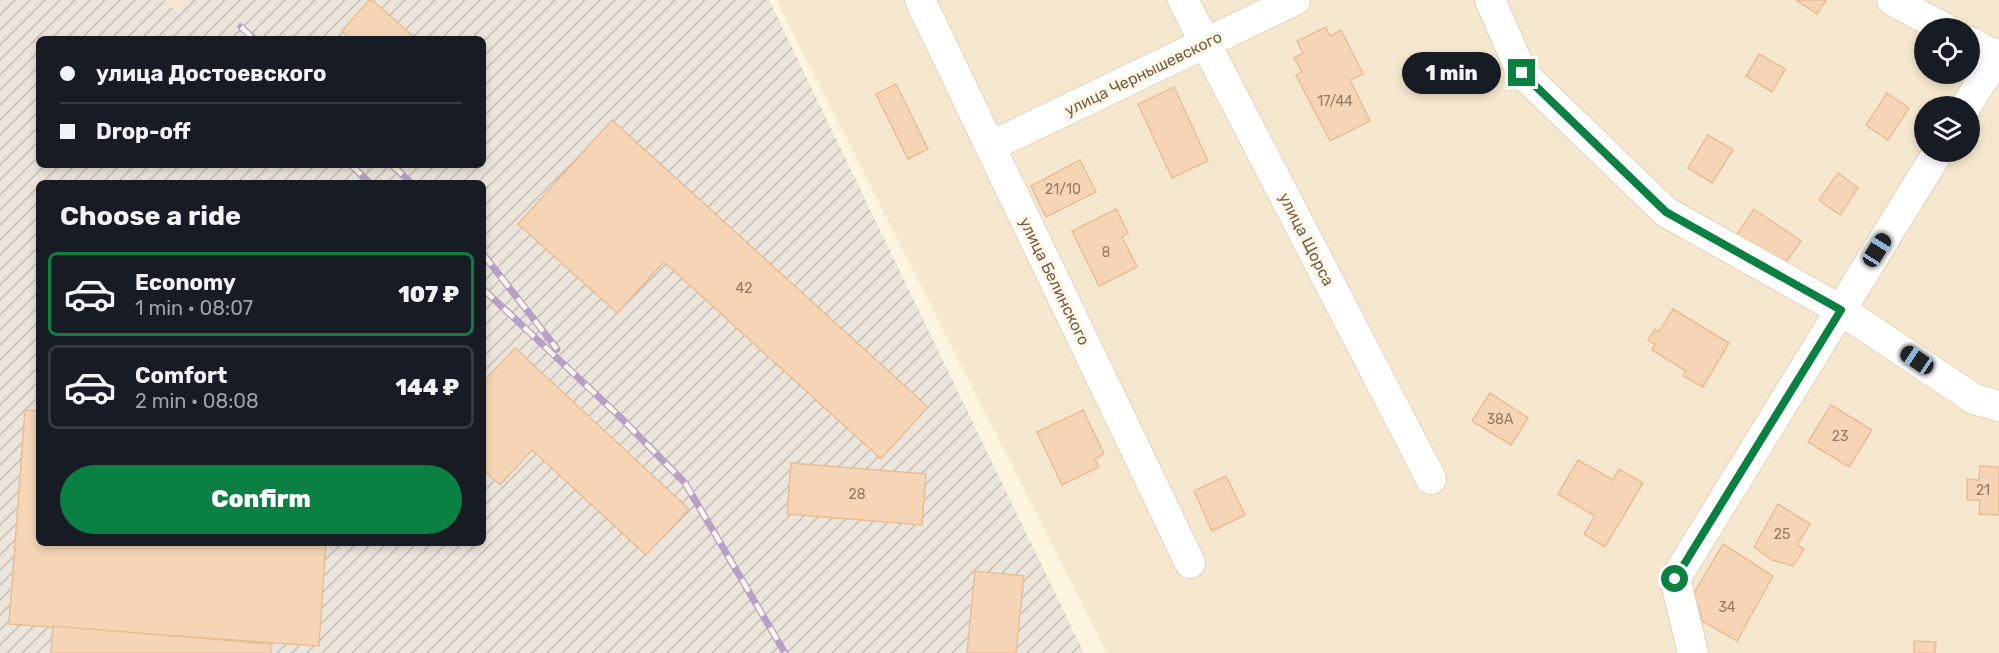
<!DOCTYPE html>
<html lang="en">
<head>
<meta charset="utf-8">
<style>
	:root { --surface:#171b24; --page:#242831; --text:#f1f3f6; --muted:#9ea1a6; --line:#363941; --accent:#0b8043 }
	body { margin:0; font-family:Rubik,sans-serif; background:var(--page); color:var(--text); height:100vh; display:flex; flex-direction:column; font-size:22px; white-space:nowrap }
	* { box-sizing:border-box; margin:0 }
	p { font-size:20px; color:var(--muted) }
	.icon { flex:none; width:33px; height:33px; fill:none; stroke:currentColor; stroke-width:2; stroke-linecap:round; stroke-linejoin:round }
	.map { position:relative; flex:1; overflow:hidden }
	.details { position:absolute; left:36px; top:180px; width:450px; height:366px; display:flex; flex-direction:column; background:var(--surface); border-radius:9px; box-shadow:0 3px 9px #0003 }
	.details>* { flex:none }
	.hud { position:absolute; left:36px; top:36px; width:450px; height:132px; border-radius:9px; box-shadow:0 3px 9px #0003; display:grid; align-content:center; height:132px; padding:0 24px; background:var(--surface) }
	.buttons { position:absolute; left:1914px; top:18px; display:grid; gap:12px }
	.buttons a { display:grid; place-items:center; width:66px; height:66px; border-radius:50%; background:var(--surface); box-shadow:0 3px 9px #0003; font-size:30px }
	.end { position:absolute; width:27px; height:27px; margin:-14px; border:8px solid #0b8043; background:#fff; box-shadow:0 0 0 3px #fff }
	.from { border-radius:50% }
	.bubble { position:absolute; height:42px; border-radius:21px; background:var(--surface); box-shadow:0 3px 9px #0003; font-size:20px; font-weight:800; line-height:42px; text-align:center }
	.car { position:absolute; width:18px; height:36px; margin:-18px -9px; border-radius:8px; box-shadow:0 0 4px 2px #0007; background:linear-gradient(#222 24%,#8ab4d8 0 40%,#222 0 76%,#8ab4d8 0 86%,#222 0) }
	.hud b { display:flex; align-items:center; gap:21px; height:57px; font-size:22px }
	.hud b+b { border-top:2px solid var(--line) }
	.hud i { width:15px; height:15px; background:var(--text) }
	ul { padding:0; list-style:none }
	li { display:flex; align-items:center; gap:18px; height:84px; margin:0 12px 9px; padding:0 12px; border:3px solid var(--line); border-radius:9px }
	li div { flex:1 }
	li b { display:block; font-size:22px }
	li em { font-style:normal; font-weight:800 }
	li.active { border-color:var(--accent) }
	li>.icon { width:54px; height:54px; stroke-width:1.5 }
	h2 { padding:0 24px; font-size:27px; line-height:72px }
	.button { display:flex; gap:12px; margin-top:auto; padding:12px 24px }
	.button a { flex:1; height:69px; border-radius:36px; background:var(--accent); color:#fff; font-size:24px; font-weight:800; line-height:69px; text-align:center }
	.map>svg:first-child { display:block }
	.residential { fill:#f6e8ce; fill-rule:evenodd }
	.industrial { fill:url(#industrial-furrows); fill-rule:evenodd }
	.building { fill:#f5d5b6; stroke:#e9bd95; stroke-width:1.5 }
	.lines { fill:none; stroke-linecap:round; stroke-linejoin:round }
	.minor-casing { stroke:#e3d2bc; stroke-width:32 }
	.minor { stroke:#fff; stroke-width:30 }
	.rail-casing { stroke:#b89fc8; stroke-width:7 }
	.rail { stroke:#fff8e8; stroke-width:4.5; stroke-dasharray:14; stroke-linecap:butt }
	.route { stroke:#0b8043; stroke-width:8 }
	.labels { text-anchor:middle; stroke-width:6; stroke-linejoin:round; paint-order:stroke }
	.number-label { font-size:14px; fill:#967a62 }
	.street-label { font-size:16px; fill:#775c46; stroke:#fff8e8 }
</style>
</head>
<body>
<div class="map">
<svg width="1999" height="653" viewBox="0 0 1999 653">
	<defs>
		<pattern id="industrial-furrows" width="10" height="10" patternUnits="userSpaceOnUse" patternTransform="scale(1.5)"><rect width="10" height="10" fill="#ece5dc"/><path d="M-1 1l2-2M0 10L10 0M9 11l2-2" fill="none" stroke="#c4bdb4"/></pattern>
	</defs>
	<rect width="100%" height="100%" fill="#fef5e0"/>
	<g class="residential">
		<path d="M 163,0 L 189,0 L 177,11 Z"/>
		<path d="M 776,0 L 1999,0 L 1999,653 L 1107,653 ZM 1924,28 L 1970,28 L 1970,74 L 1924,74 ZM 1924,106 L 1970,106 L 1970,152 L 1924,152 Z"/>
	</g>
	<path class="industrial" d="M 0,0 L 163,0 L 177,11 L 189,0 L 769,0 L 1084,653 L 0,653 ZM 39,39 L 483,39 L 483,165 L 39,165 ZM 39,183 L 483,183 L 483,543 L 39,543 Z"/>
	<g class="building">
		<path d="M 369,0 L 372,0 L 416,39 L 351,39 L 342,31 Z"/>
		<path d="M 1796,0 L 1826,0 L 1817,14 Z"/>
		<path d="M 1326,27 L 1330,36 L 1341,30 L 1363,74 L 1350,80 L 1370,121 L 1330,141 L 1296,75 L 1302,72 L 1294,58 L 1303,53 L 1297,41 Z"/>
		<path d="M 1759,54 L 1785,69 L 1772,92 L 1746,76 Z"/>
		<path d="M 896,84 L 928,149 L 908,159 L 876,94 Z"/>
		<path d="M 1174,87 L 1208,161 L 1172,178 L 1138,104 Z"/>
		<path d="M 1887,93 L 1909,108 L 1888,140 L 1866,125 Z"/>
		<path d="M 612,120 L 928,407 L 881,459 L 664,262 L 617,313 L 518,224 Z"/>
		<path d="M 1708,135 L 1733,150 L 1712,183 L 1688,168 Z"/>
		<path d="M 1080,160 L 1096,192 L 1046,217 L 1031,186 Z"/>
		<path d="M 1838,173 L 1858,188 L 1840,215 L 1819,200 Z"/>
		<path d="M 1116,209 L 1128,233 L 1122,237 L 1137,267 L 1099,286 L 1072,231 Z"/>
		<path d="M 1754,209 L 1801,241 L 1774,279 L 1728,247 Z"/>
		<path d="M 1673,309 L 1729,343 L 1703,387 L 1683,376 L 1686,371 L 1652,350 L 1655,344 L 1648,340 L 1655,329 L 1659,332 Z"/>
		<path d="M 515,348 L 689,509 L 646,555 L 532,450 L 500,485 L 483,470 L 483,382 Z"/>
		<path d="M 1490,393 L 1528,418 L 1511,445 L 1472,421 Z"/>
		<path d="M 1831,405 L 1872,430 L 1849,467 L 1808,442 Z"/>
		<path d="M 25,410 L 39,411 L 39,543 L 326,543 L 319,646 L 9,624 Z"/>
		<path d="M 1083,410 L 1104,454 L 1095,459 L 1099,467 L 1062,485 L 1037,432 Z"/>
		<path d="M 1578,460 L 1613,480 L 1619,469 L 1643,483 L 1605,547 L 1584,534 L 1595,516 L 1558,494 Z"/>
		<path d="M 791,463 L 926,474 L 922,525 L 787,514 Z"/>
		<path d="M 1980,466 L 1999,467 L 1999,515 L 1979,514 L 1980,500 L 1967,500 L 1967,479 L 1979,480 Z"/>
		<path d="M 1226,476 L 1245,515 L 1212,531 L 1194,491 Z"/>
		<path d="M 1778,504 L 1810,524 L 1797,545 L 1804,549 L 1793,566 L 1772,560 L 1754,547 Z"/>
		<path d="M 1723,544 L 1773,576 L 1737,641 L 1702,621 L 1694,593 Z"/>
		<path d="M 975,571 L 1024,576 L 1016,653 L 967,653 Z"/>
		<path d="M 53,626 L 272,644 L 271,653 L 51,653 Z"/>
		<path d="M 1914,641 L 1936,642 L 1935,653 L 1914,653 Z"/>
	</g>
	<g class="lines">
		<defs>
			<g id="minor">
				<path d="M 920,0 L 1190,563"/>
				<path d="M 1183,0 L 1431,479"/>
				<path d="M 1490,0 L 1522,73 L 1666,212 L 1841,310 L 1974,399 L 1999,406"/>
				<path d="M 1892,0 L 1944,28"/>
				<path d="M 1970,42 L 1999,58"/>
				<path d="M 1966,106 L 1999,54"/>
				<path d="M 991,146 L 1295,0"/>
				<path d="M 1693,653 L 1675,579 L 1938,152"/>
			</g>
		</defs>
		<use href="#minor" class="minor-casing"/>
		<use href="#minor" class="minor"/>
		<defs>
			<g id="rail">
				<path d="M 241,27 L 254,39"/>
				<path d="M 351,165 L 370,183"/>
				<path d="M 392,165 L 411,183"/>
				<path d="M 483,254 L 557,349"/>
				<path d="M 483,289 L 617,414 L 685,483 L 785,653"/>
			</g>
		</defs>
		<use href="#rail" class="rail-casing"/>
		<use href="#rail" class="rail"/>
	</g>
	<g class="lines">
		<path class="route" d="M 1522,73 L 1666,212 L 1841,310 L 1675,579"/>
	</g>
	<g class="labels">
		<g class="number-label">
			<text x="1335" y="106">17/44</text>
			<text x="1063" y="194">21/10</text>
			<text x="1106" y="257">8</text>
			<text x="744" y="293">42</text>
			<text x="1500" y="424">38А</text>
			<text x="1840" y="441">23</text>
			<text x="1983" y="495">21</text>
			<text x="857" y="499">28</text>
			<text x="1782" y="539">25</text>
			<text x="1727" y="612">34</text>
		</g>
		<g class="street-label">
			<text transform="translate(1143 73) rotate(-26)" y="6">улица Чернышевского</text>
			<text transform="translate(1307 239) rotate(63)" y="6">улица Щорса</text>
			<text transform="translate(1055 281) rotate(64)" y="6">улица Белинского</text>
		</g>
	</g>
</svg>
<div class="buttons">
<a><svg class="icon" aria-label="locate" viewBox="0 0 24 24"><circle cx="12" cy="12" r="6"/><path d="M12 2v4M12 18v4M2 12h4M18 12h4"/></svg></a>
<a><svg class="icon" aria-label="layers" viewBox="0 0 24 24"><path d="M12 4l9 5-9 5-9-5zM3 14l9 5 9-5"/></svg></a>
</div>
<i class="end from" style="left:1675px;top:579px"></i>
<i class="end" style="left:1522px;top:73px"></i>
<div class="bubble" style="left:1402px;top:52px;width:99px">1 min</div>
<i class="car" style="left:1877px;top:250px;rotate:32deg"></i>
<i class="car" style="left:1917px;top:360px;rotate:304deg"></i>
<div class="hud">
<b><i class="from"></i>улица Достоевского</b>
<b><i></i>Drop-off</b>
</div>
<section class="details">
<h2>Choose a ride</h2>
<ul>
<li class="active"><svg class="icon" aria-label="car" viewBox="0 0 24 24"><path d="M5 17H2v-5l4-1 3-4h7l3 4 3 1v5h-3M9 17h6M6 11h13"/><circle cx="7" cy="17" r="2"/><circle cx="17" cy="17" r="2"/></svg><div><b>Economy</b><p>1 min · 08:07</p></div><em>107 ₽</em></li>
<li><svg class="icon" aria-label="car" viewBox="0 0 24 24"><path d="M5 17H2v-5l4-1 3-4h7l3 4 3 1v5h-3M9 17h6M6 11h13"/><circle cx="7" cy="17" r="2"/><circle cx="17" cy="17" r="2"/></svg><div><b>Comfort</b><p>2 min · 08:08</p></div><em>144 ₽</em></li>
</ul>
<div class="button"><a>Confirm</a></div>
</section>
</div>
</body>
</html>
